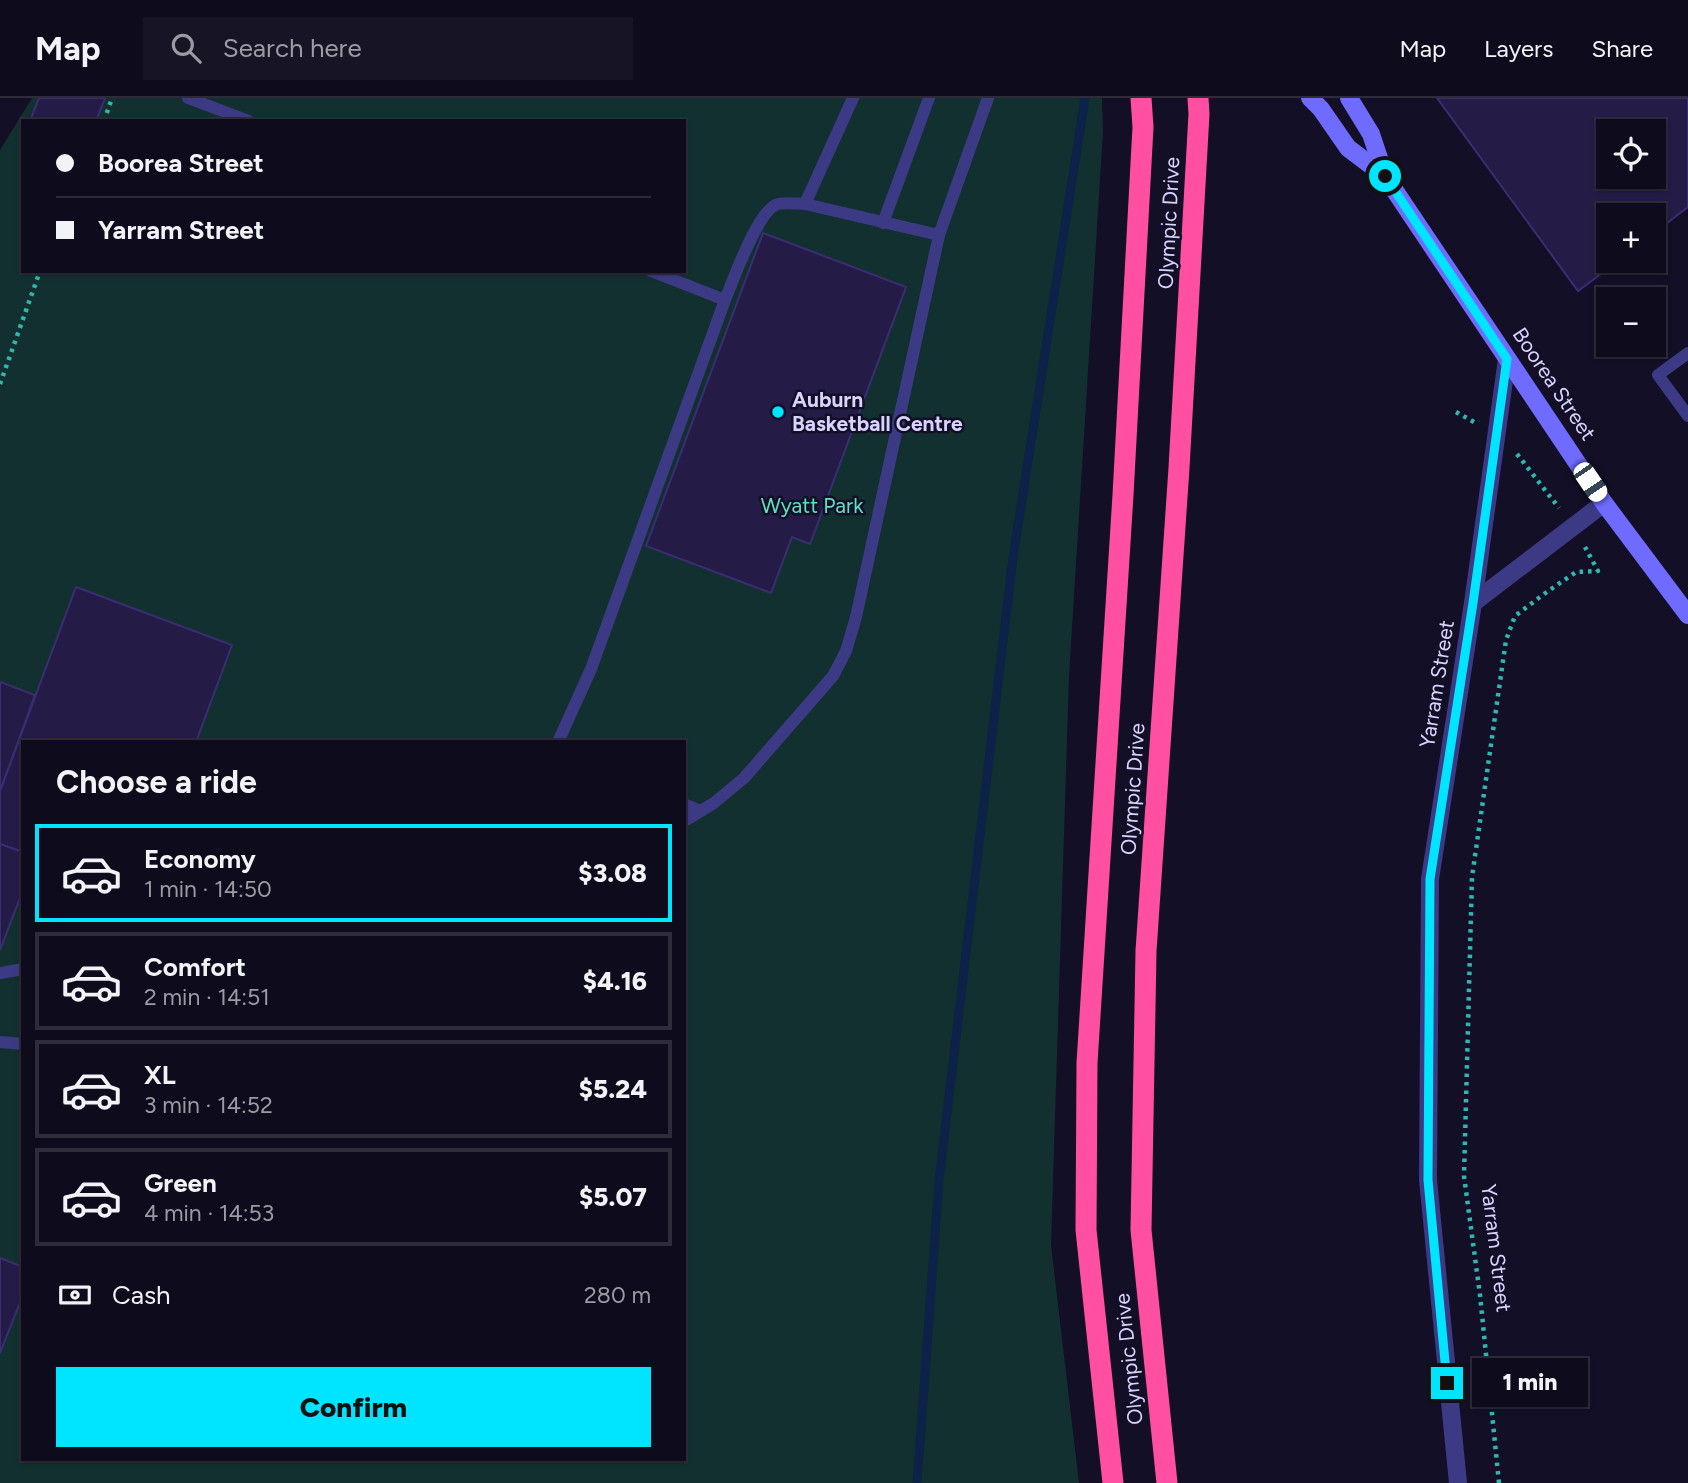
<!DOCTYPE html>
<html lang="en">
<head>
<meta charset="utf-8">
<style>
	:root { --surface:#0e0b1c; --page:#171425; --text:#f1f3f6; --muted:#9b9ba3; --line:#2e2b3b; --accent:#00e5ff }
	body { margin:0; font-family:Figtree,sans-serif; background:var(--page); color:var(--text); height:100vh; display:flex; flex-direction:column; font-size:26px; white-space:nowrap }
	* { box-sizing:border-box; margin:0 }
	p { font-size:23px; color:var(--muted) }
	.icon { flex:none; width:38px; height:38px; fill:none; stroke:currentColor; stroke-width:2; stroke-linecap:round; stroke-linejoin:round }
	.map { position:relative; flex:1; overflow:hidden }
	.sheet { position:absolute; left:21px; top:642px; width:665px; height:721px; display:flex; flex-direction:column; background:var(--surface); border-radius:0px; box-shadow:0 2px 5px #0004,0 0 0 2px var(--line) }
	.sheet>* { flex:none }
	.hud { position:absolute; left:21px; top:21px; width:665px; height:154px; border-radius:0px; box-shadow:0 2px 5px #0004,0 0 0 2px var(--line); display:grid; align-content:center; height:154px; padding:0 35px; background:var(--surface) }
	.fabs { position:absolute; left:1596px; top:21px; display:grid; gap:14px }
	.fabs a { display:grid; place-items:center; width:70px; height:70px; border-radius:0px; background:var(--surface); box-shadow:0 2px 5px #0004,0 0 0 2px var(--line); font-size:35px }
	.end { position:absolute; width:32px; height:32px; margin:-16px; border:9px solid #00e5ff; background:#111; box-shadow:0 0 0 4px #111 }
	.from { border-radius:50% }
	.bubble { position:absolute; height:49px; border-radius:0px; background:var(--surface); box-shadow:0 2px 5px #0004,0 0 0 2px var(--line); font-size:23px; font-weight:800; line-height:49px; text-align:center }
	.car { position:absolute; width:21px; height:42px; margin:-21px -10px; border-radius:9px; box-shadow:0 0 5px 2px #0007; background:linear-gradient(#fff 24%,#345 0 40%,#fff 0 76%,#345 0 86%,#fff 0) }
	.hud b { display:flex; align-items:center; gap:24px; height:66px; font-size:26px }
	.hud b+b { border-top:2px solid var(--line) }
	.hud i { width:18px; height:18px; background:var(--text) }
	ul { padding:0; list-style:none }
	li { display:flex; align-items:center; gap:21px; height:98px; margin:0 14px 10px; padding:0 21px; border:4px solid var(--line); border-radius:0px }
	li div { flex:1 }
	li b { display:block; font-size:26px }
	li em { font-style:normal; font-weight:800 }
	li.selected { border-color:var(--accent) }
	li>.icon { width:63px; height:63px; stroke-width:1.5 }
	h2 { padding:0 35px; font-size:32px; line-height:84px }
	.pay { display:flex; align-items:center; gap:18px; height:77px; padding:0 35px; font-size:26px }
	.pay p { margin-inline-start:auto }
	.cta { display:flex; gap:14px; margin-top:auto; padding:14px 35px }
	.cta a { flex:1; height:80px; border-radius:0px; background:var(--accent); color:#111; font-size:28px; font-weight:800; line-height:80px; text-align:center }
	header { display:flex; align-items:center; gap:42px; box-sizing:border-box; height:98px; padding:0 35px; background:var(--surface); border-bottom:2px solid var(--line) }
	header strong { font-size:33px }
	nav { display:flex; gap:38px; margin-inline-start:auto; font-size:24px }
	.search { width:490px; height:63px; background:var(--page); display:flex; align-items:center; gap:18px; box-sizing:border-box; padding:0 24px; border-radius:0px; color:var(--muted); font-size:26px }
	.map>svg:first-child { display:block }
	.green { fill:#12302f; fill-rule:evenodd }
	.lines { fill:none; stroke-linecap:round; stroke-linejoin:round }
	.stream { stroke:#0c2248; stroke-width:9 }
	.building { fill:#241b47; stroke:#3b2d73; stroke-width:2; fill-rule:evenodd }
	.path { stroke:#2fb8b0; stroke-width:4.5; stroke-dasharray:3.5 5; stroke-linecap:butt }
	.lane { stroke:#3d3a85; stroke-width:12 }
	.street { stroke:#3d3a85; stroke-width:18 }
	.secondary { stroke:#6f6bff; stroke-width:18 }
	.highway { stroke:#ff4fa3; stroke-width:21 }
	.route { stroke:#00e5ff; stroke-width:9 }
	.poi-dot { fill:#00e5ff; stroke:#130f26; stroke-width:2.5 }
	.labels { text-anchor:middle; stroke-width:5; stroke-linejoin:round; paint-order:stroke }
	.street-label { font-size:21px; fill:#d9d4ff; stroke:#130f26 }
	.poi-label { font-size:21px; font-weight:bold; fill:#d9d4ff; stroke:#130f26; text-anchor:start }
	.park-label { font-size:21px; fill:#5fe0c0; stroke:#130f26 }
</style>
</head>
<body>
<header>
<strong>Map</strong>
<div class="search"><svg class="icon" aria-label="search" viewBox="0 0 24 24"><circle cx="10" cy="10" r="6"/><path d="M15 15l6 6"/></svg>Search here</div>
<nav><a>Map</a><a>Layers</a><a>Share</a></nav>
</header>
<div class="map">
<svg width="1688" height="1385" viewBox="0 0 1688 1385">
	<rect width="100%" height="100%" fill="#130f26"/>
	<path class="green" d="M 32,0 L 1102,0 L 1103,33 L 1069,578 L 1051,1147 L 1079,1385 L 0,1385 L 0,52 ZM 23,23 L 684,23 L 684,173 L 23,173 ZM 23,644 L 684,644 L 684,1362 L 23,1362 Z"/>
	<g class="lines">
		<path class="stream" d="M 917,1385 L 939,1083 L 1013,459 L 1085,0"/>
	</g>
	<g class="building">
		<path d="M 39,0 L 105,0 L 96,23 L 30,23 Z"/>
		<path d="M 1437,0 L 1688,0 L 1688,109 L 1654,135 L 1654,117 L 1608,117 L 1608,163 L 1618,163 L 1578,193 ZM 1608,33 L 1654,33 L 1654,79 L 1608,79 Z"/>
		<path d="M 763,135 L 906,189 L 810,446 L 792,439 L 771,495 L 646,448 Z"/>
		<path d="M 76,489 L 232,547 L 196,644 L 23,644 L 23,754 L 0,746 L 0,693 Z"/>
		<path d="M 0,584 L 35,597 L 0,693 Z"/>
		<path d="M 0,746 L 23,754 L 23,792 L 0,852 Z"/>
		<path d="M 0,1160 L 23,1169 L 23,1197 L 0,1255 Z"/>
	</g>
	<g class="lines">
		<g class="path">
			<path d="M 104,23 L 112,0"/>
			<path d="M 0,286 L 40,173"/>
			<path d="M 1456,314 L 1474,324"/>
			<path d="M 1517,356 L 1559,410"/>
			<path d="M 1499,1385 L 1480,1197 L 1464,1078 L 1472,779 L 1506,542 L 1515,518 L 1544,496 L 1576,474 L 1598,473 L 1585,449"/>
		</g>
		<g class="lane">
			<path d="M 188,0 L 249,23"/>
			<path d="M 853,0 L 805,106 L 939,137"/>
			<path d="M 883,125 L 929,0"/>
			<path d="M 725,202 C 733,183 758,111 778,106 C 786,104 797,106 805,106"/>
			<path d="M 1688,255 L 1658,277 L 1688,318"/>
			<path d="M 558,644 L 591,571 L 725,202 L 651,173"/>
			<path d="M 684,706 L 701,713"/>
			<path d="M 684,723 L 714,705 L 744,680 L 833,578 L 846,553 L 856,519 L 939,137 L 988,0"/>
			<path d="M 0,875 L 23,871"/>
			<path d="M 0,944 L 23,946"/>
		</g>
		<g class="street">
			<path d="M 1473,505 L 1604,405"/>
			<path d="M 1458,1385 L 1428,1082 L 1430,781 L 1473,505 L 1507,261"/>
		</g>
		<g class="secondary">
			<path d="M 1310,0 L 1321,11 L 1348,50 L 1385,78"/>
			<path d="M 1349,0 L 1371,36 L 1385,78 L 1604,405 L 1688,517"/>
		</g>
		<g class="highway">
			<path d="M 1113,1385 L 1086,1132 L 1087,965 L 1123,397 L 1143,29 L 1141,0"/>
			<path d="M 1167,1385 L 1141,1132 L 1146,853 L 1179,370 L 1199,16 L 1198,0"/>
		</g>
	</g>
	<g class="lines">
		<path class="route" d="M 1385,78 L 1507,261 L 1473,505 L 1430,781 L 1428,1082 L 1447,1285"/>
	</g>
	<circle class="poi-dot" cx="778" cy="314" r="7"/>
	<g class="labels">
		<g class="street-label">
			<text transform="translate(1169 125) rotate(-87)" y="7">Olympic Drive</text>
			<text transform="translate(1554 286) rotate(56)" y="7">Boorea Street</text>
			<text transform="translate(1437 586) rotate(-81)" y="7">Yarram Street</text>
			<text transform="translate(1133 691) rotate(-86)" y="7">Olympic Drive</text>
			<text transform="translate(1496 1150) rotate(83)" y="7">Yarram Street</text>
			<text transform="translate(1129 1261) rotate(-96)" y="7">Olympic Drive</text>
		</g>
		<g class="poi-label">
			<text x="792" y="309">Auburn<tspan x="792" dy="24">Basketball Centre</tspan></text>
		</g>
		<g class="park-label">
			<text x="812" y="415">Wyatt Park</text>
		</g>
	</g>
</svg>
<div class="fabs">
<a><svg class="icon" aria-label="locate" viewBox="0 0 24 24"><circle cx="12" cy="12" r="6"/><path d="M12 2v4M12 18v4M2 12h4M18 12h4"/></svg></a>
<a>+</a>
<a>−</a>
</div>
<i class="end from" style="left:1385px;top:78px"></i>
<i class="end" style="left:1447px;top:1285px"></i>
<div class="bubble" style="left:1472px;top:1260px;width:116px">1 min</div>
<i class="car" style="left:1590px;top:384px;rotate:146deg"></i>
<div class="hud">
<b><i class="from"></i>Boorea Street</b>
<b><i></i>Yarram Street</b>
</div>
<section class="sheet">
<h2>Choose a ride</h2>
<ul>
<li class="selected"><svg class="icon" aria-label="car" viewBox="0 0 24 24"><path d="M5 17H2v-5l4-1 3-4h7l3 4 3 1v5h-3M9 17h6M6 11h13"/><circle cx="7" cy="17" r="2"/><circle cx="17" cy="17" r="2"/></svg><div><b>Economy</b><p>1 min · 14:50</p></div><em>$3.08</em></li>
<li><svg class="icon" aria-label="car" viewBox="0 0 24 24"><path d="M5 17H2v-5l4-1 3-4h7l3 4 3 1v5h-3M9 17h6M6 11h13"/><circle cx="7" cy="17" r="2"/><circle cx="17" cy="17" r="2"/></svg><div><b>Comfort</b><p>2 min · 14:51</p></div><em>$4.16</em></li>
<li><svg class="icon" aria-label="car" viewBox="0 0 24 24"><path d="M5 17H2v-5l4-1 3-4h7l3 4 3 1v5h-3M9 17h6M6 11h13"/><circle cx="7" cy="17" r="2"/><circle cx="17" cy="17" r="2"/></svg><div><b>XL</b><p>3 min · 14:52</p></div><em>$5.24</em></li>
<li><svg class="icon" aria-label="car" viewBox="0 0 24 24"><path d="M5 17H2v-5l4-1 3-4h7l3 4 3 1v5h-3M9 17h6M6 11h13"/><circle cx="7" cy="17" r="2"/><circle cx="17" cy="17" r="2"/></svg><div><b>Green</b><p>4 min · 14:53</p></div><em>$5.07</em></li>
</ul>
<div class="pay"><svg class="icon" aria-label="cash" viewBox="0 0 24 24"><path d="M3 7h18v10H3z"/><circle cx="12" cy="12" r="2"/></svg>Cash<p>280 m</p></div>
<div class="cta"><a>Confirm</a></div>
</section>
</div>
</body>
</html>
